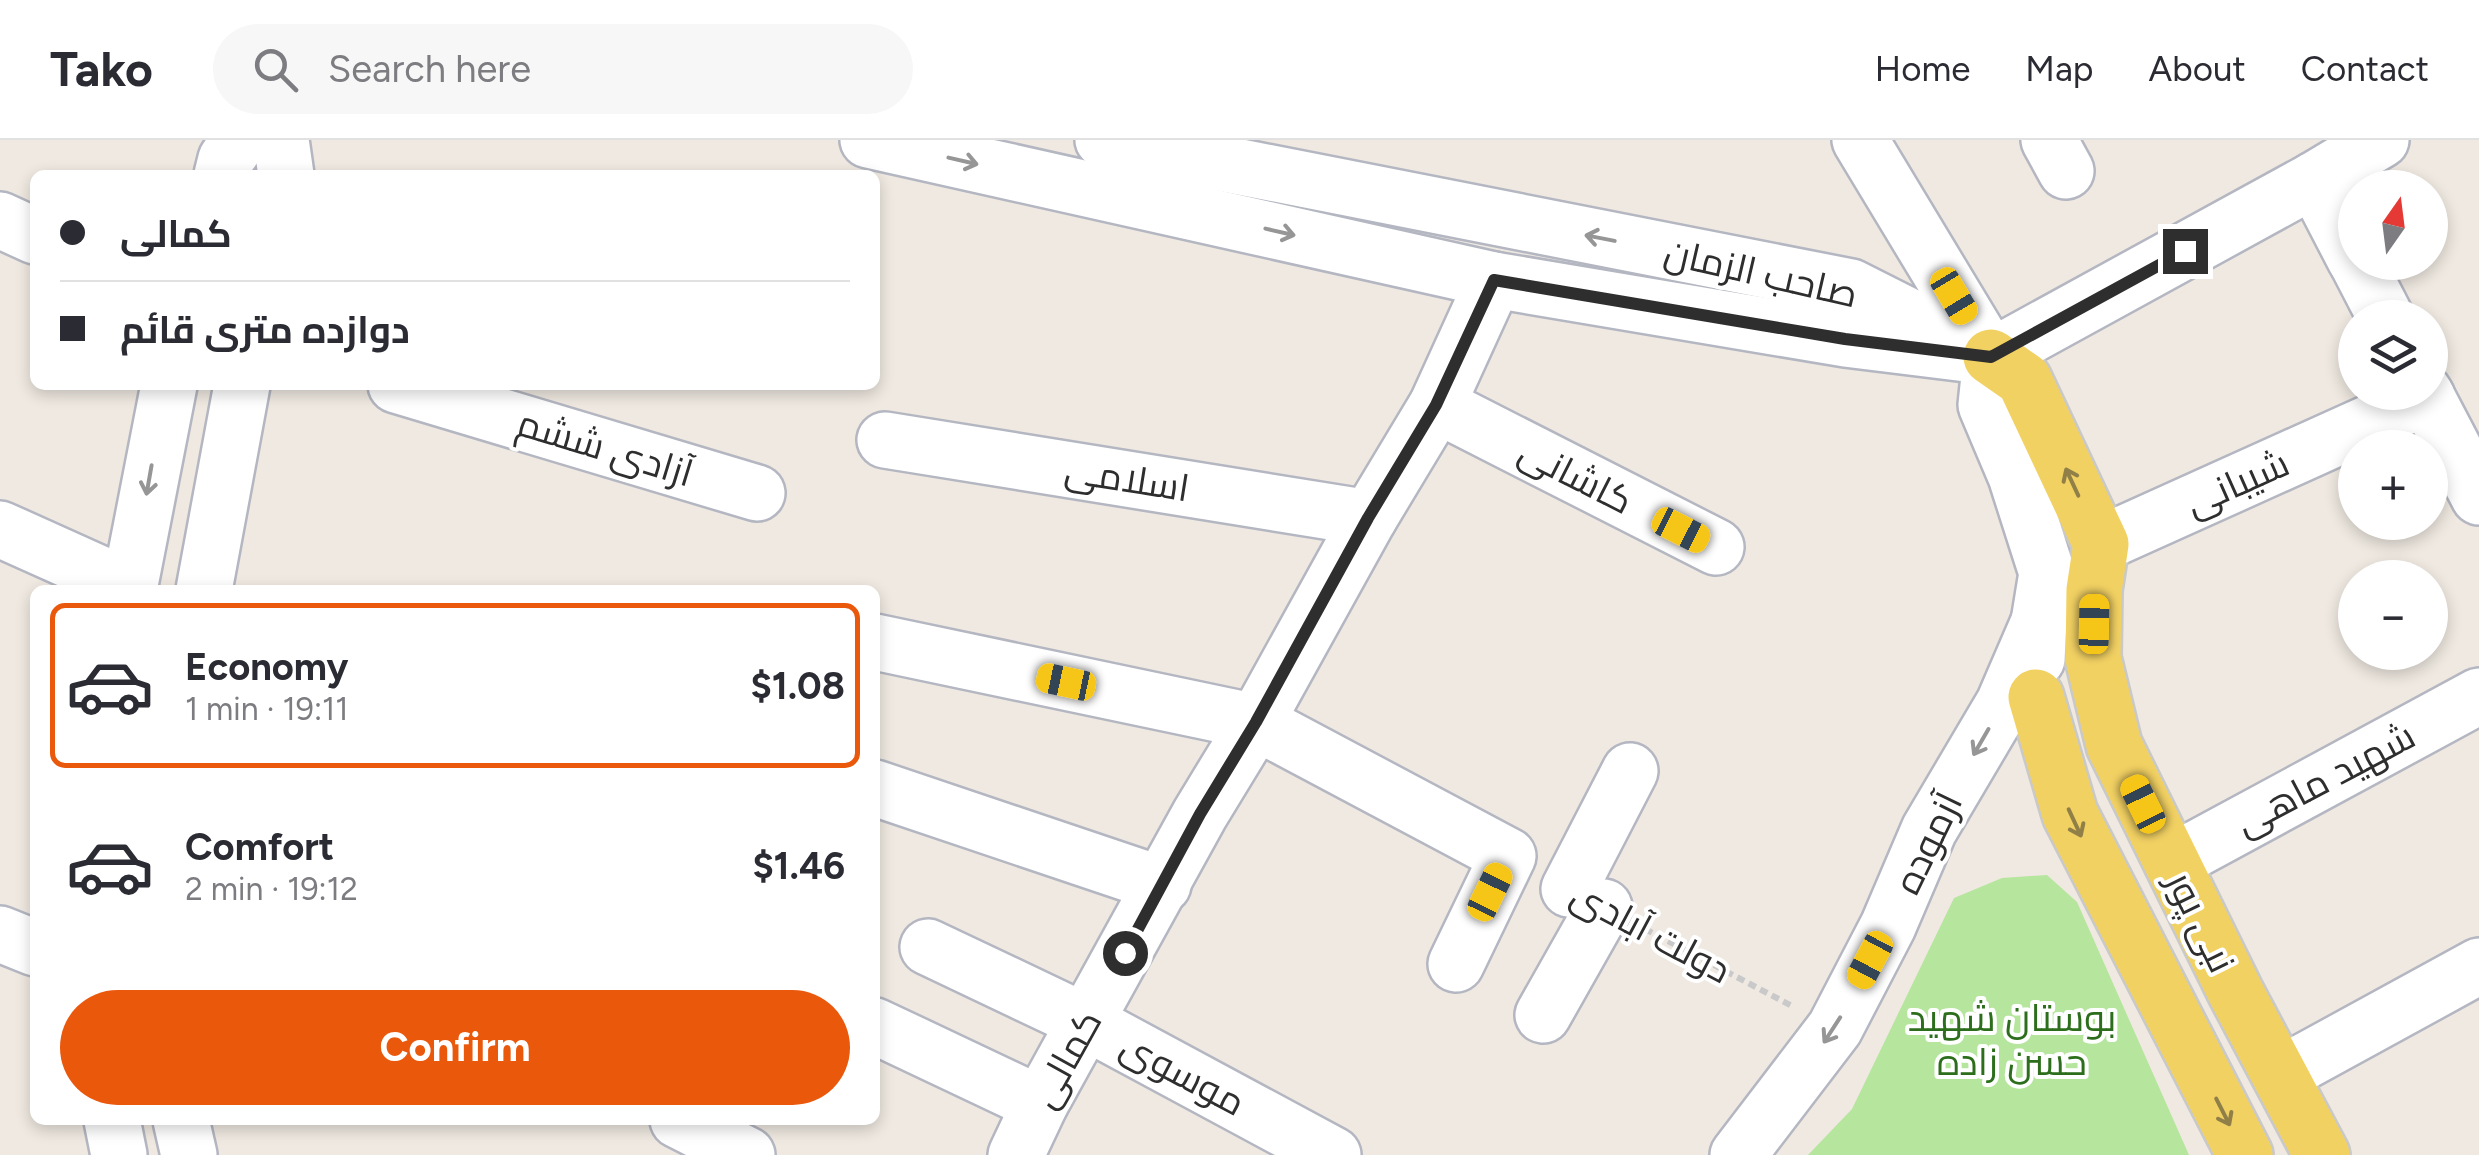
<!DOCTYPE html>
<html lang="en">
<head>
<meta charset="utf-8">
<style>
	:root { --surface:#fff; --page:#f7f7f7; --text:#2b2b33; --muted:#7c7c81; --line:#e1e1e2; --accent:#ea580c }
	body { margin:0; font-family:Figtree,Cairo,sans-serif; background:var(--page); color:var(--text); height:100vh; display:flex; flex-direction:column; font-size:38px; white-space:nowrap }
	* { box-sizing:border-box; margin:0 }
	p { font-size:32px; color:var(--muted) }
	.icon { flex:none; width:55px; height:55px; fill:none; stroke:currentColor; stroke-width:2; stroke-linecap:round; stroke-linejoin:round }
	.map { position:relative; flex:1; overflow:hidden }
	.details { position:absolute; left:30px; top:445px; width:850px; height:540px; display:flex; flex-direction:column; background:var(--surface); border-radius:15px; box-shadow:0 5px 15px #0003 }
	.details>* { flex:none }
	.guide { position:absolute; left:30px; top:30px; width:850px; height:220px; border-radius:15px; box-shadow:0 5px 15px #0003; display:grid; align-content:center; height:220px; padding:0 30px; background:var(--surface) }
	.needle { width:65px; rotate:14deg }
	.fabs { position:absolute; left:2338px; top:30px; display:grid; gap:20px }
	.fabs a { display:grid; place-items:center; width:110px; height:110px; border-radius:50%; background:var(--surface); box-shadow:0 5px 15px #0003; font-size:50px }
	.end { position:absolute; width:45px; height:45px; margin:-22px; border:12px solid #2e2e2e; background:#fff; box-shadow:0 0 0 5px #fff }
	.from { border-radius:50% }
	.car { position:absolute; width:30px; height:60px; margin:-30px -15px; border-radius:12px; box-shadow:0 0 8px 2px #0007; background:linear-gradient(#f5c518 24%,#345 0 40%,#f5c518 0 76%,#345 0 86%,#f5c518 0) }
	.guide b { display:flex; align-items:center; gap:35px; height:95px; font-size:38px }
	.guide b+b { border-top:2px solid var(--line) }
	.guide i { width:25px; height:25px; background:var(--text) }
	ul { padding:18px 0 0; list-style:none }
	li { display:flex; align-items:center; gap:30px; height:165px; margin:0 20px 15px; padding:0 10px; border:5px solid transparent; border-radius:15px }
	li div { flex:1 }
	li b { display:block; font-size:38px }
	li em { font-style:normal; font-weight:700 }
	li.selected { border-color:var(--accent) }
	li>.icon { width:90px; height:90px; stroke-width:1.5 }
	.cta { display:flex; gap:20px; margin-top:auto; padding:20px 30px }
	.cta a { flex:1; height:115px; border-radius:60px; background:var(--accent); color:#fff; font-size:40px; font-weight:700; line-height:115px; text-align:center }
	header { display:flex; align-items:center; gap:60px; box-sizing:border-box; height:140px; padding:0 50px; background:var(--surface); border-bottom:2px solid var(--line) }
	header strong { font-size:48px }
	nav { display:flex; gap:55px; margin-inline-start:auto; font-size:35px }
	.search { width:700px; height:90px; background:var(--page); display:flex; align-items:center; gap:25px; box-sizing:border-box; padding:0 35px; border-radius:55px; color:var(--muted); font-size:38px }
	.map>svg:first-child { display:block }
	.green { fill:#b6e59e }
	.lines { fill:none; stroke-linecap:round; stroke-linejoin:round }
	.minor-casing { stroke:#b4b7c1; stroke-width:60 }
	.major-casing { stroke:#c9c9c9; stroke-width:60 }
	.path { stroke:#c9c9c9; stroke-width:6; stroke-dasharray:8 5; stroke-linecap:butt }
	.minor { stroke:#fff; stroke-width:55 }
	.major { stroke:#f2d163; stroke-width:55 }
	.oneway { stroke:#969696 }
	.oneway2 { stroke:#908048 }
	.route { stroke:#2e2e2e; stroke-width:12 }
	.labels { text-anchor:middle; stroke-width:8; stroke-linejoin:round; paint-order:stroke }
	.street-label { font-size:38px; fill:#2e2e2e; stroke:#fff }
	.park-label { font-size:38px; fill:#2c6e1b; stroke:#fff }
</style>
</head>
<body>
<header>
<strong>Tako</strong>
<div class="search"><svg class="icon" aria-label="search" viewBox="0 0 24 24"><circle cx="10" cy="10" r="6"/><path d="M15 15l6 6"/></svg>Search here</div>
<nav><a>Home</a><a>Map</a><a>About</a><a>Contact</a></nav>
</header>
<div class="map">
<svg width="2479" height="1015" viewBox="0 0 2479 1015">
	<rect width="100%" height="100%" fill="#efe9e1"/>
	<path class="green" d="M 2047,735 L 2077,762 L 2189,1015 L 1808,1015 L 1852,969 L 1954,758 L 2002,738 Z"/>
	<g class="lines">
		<defs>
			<g id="minor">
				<path d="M 281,0 L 286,35"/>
				<path d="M 868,0 L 1494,140 L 1845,199 L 1991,217"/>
				<path d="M 1103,0 L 1851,147 L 1952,198"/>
				<path d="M 1860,0 L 1991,217 L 1986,265 L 2016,336 L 2047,433 L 2039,482 L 2037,519"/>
				<path d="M 2049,0 L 2066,31"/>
				<path d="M 222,35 L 226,19 L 240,0"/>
				<path d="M 2314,40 L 2355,119"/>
				<path d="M 0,80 L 35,96"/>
				<path d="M 2357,122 L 2386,178"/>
				<path d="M 1991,217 L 2314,40 L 2381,0"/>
				<path d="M 396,245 L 757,353"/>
				<path d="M 2424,252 L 2479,357"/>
				<path d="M 1437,265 L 1716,407"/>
				<path d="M 885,300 L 1369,378"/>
				<path d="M 0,389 L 129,447"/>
				<path d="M 2101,404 L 2427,257"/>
				<path d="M 129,450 L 169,245"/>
				<path d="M 204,450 L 242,245"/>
				<path d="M 875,502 L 1256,582 L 1508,716 L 1456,824"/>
				<path d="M 875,648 L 1163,745"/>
				<path d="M 2172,722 L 2479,556"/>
				<path d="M 1569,749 L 1630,631"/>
				<path d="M 0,794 L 35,808"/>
				<path d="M 928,807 L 1086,882 L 1333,1015"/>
				<path d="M 1543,875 L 1604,767"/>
				<path d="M 875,886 L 1040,964"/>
				<path d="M 2280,935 L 2479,826"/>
				<path d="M 112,980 L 119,1015"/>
				<path d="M 181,980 L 189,1015"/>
				<path d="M 678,980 L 747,1015"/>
				<path d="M 1016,1015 L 1040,964 L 1200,674 L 1256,582 L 1369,378 L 1437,265 L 1494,140"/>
				<path d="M 1738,1015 L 1835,888 L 1888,786 L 1929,690 L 2004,563 L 2039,482"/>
			</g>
			<g id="major">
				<path d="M 1991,217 L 2024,240 L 2101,404 L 2094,450 L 2093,518 L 2114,605 L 2236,853 L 2322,1015"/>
				<path d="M 2036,557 L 2070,674 L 2245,1015"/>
			</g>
		</defs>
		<use href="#minor" class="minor-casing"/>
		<use href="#major" class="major-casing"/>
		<path class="path" d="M 1645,789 L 1794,867"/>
		<use href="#minor" class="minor"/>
		<use href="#major" class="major"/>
	</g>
	<defs><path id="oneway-shaft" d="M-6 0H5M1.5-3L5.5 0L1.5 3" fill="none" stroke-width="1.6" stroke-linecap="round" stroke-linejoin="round" transform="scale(2.5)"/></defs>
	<g class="oneway">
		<use href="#oneway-shaft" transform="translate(963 21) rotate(13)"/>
		<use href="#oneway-shaft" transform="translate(1280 92) rotate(13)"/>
		<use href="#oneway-shaft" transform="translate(1600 98) rotate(-169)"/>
		<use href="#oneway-shaft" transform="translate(149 340) rotate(100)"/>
		<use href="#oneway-shaft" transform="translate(1981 602) rotate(120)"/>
		<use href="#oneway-shaft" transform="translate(1832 890) rotate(123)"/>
	</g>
	<g class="oneway2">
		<use href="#oneway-shaft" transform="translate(2072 342) rotate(-115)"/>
		<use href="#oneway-shaft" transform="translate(2075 683) rotate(65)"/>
		<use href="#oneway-shaft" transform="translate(2223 972) rotate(63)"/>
	</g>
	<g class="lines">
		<path class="route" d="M 1125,813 L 1200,674 L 1256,582 L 1368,378 L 1436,265 L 1494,140 L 1845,199 L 1991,217 L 2185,111"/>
	</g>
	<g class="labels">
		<g class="street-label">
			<text transform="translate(1761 133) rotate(13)" y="13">صاحب الزمان</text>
			<text transform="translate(605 308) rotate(17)" y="13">آزادی ششم</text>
			<text transform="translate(1576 336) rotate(27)" y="13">کاشانی</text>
			<text transform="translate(1127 339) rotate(9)" y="13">اسلامی</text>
			<text transform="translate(2237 343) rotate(-24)" y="13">شیبانی</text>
			<text transform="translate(2325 639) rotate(-28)" y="13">شهید ماهی</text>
			<text transform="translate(1928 703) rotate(-64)" y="13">آزموده</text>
			<text transform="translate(2201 782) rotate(64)" y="13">نبی پور</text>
			<text transform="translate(1651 792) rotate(28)" y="13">دولت آبادی</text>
			<text transform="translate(1066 919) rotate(-61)" y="13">کمالی</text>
			<text transform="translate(1183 934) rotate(28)" y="13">موسوی</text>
		</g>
		<g class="park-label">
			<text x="2012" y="891">بوستان شهید<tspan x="2012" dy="44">حسن زاده</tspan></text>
		</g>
	</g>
</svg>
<div class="fabs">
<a><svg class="needle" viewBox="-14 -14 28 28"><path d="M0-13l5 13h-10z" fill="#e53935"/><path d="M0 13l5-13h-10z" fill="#7c7c81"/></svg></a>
<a><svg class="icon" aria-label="layers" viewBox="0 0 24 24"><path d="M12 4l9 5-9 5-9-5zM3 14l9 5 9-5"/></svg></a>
<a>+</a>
<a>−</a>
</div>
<i class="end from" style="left:1125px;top:813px"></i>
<i class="end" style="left:2185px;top:111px"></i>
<i class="car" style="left:1954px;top:156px;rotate:149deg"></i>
<i class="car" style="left:1681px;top:390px;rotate:117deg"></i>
<i class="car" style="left:2094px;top:484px;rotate:1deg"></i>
<i class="car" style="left:1066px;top:542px;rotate:282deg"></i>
<i class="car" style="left:2143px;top:664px;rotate:334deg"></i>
<i class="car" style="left:1490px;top:752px;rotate:26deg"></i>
<i class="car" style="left:1870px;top:820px;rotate:208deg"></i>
<div class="guide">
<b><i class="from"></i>کمالی</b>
<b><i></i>دوازده متری قائم</b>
</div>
<section class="details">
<ul>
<li class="selected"><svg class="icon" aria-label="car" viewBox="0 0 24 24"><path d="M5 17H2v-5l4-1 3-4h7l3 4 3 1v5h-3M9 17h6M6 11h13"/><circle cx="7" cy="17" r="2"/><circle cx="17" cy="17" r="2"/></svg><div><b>Economy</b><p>1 min · 19:11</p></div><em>$1.08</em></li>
<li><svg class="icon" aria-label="car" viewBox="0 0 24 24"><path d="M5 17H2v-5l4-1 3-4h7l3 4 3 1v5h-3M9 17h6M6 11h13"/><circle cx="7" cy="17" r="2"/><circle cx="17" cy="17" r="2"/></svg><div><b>Comfort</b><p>2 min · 19:12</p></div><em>$1.46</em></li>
</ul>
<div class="cta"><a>Confirm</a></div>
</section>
</div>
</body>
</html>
